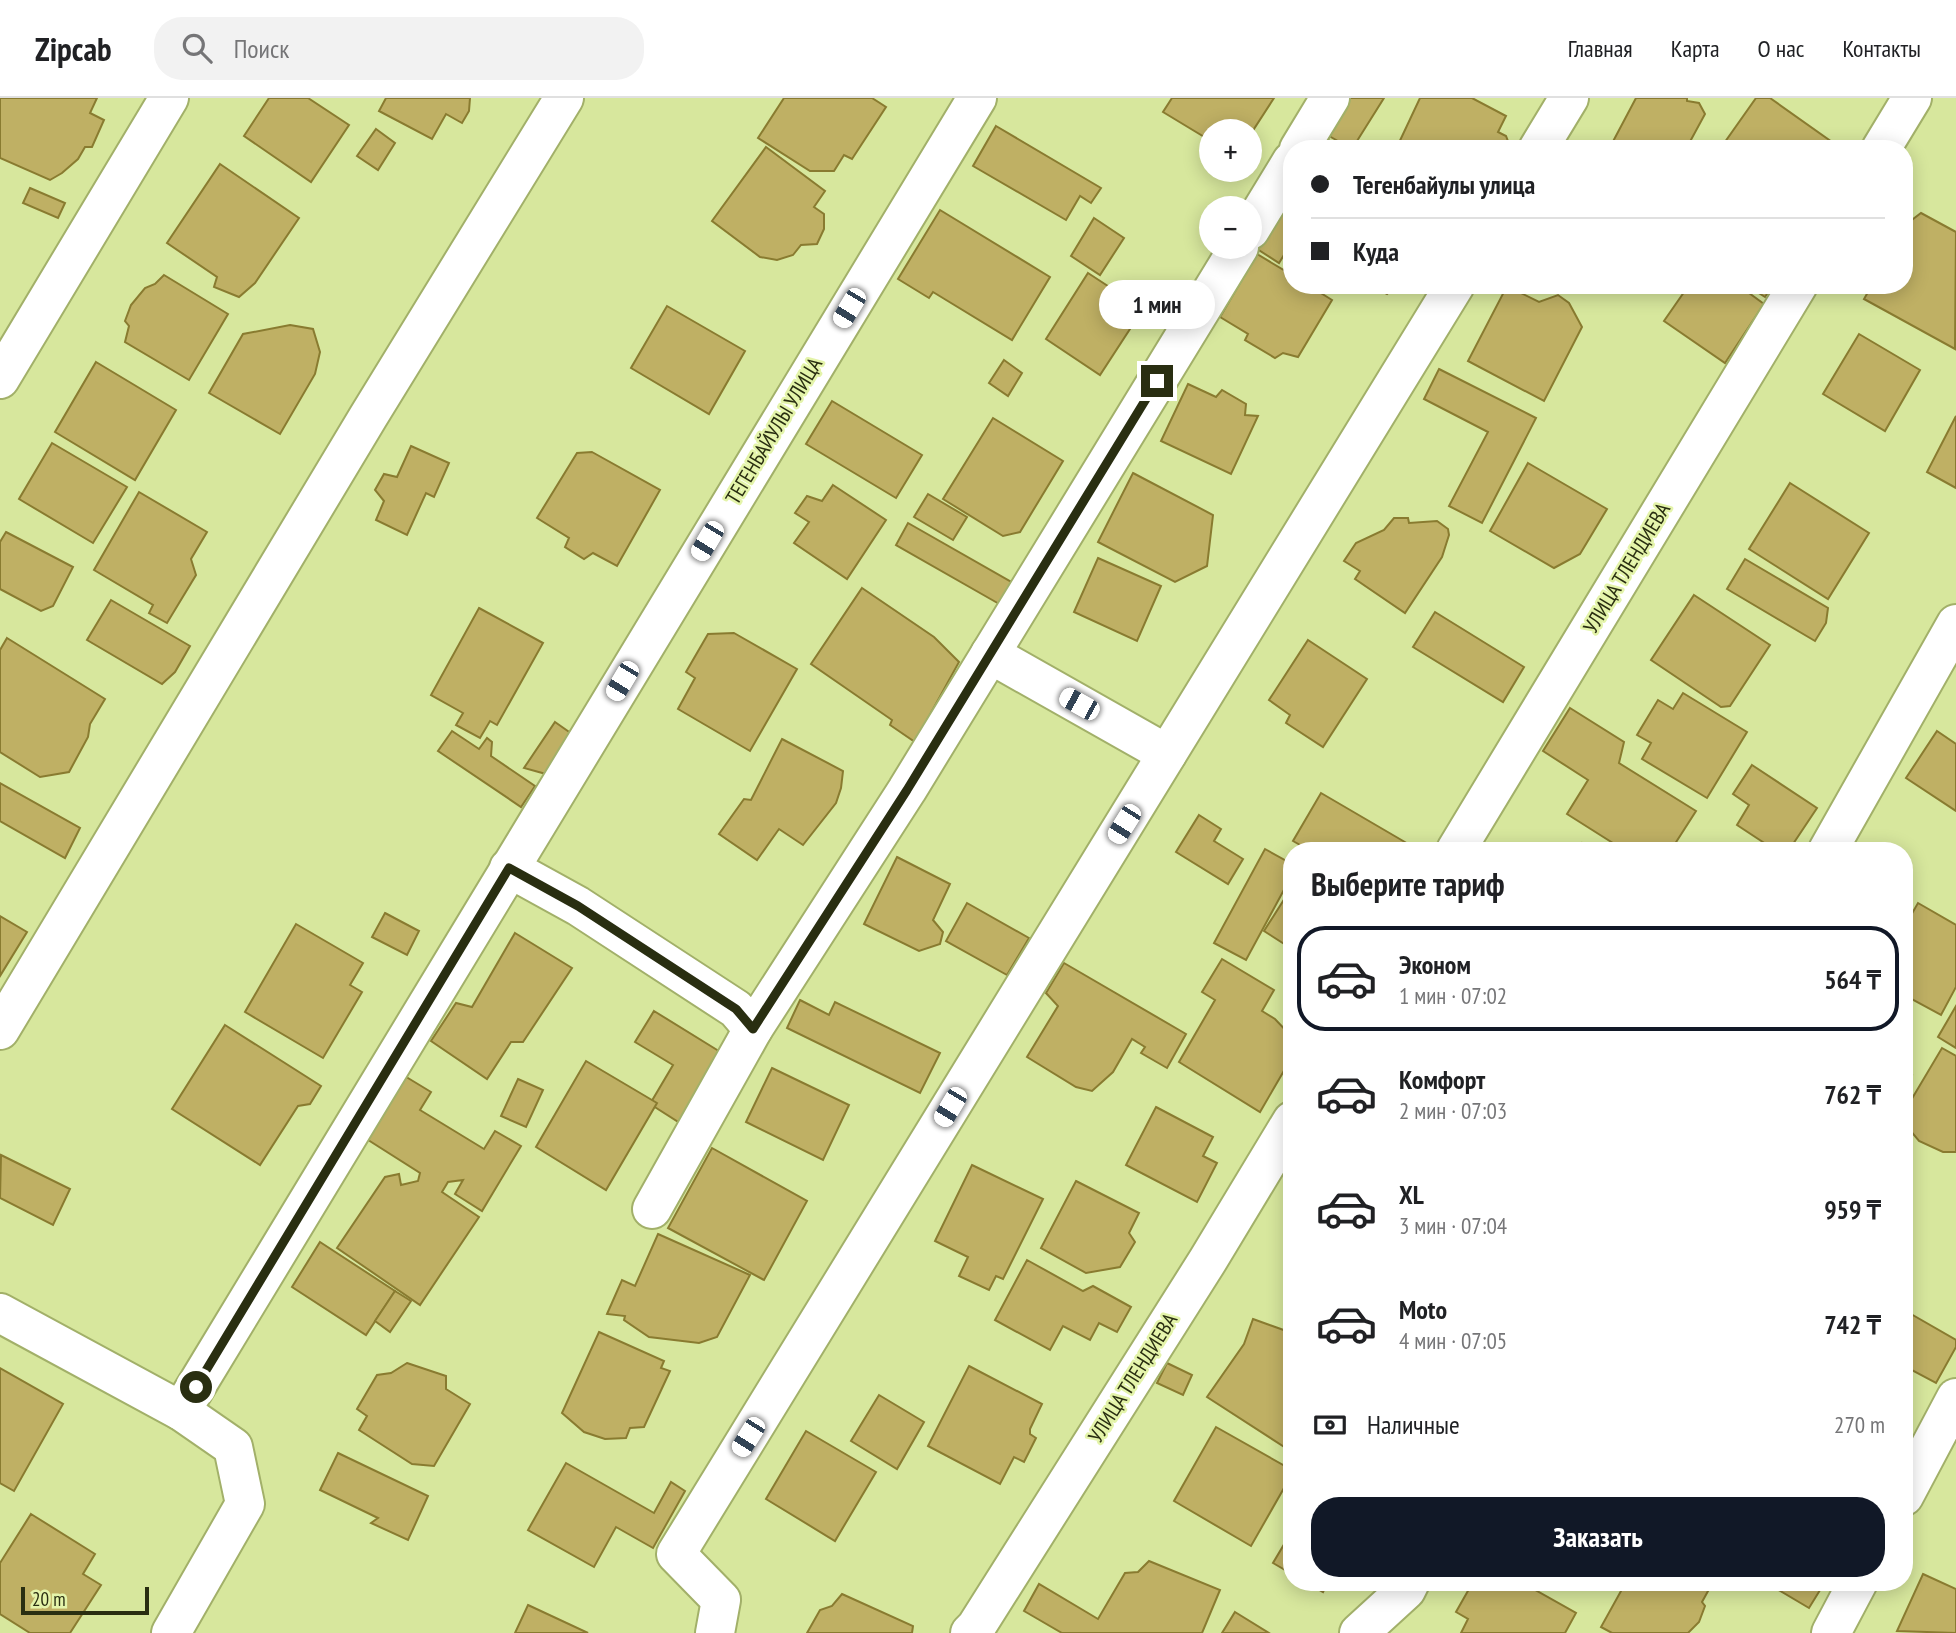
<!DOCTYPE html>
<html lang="ru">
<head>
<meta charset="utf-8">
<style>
	:root { --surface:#fff; --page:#f2f2f2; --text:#202124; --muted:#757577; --line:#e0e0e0; --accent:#111827 }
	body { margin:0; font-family:"PT Sans Narrow",sans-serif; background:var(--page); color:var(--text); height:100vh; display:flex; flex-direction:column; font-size:26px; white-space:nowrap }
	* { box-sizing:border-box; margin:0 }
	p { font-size:23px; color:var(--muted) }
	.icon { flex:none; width:38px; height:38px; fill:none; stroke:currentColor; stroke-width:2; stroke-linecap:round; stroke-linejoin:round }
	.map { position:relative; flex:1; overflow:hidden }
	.details { position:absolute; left:1283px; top:744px; width:630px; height:749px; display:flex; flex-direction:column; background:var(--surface); border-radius:28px; box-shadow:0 4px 18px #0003 }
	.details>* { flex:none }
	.guide { position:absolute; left:1283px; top:42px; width:630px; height:154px; border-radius:28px; box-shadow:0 4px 18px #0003; display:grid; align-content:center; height:154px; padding:0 28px; background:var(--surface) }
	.buttons { position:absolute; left:1199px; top:21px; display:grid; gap:14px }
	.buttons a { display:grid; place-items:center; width:63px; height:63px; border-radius:50%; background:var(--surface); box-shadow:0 4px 18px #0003; font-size:35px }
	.scale { position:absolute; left:21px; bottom:18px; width:128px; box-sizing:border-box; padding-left:7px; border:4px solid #292e11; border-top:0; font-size:19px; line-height:24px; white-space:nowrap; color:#292e11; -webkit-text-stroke:5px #e4f4aa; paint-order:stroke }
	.end { position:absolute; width:32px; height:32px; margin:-16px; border:9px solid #292e11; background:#fff; box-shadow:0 0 0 4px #fff }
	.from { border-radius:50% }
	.bubble { position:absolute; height:49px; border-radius:24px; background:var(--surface); box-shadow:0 4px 18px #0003; font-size:23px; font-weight:700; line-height:49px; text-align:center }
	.car { position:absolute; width:21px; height:42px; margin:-21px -10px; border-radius:9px; box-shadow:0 0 5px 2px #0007; background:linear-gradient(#fff 24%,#345 0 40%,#fff 0 76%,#345 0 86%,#fff 0) }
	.guide b { display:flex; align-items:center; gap:24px; height:66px; font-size:26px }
	.guide b+b { border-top:2px solid var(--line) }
	.guide i { width:18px; height:18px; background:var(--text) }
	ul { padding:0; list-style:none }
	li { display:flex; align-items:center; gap:21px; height:105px; margin:0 14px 10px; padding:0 14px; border:4px solid transparent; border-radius:28px }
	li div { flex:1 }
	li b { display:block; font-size:26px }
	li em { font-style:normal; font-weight:700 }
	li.active { border-color:var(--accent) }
	li>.icon { width:63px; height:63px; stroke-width:1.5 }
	h2 { padding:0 28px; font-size:32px; line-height:84px }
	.pay { display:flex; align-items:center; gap:18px; height:77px; padding:0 28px; font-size:26px }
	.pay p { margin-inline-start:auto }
	.action { display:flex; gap:14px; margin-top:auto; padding:14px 28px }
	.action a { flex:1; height:80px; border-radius:28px; background:var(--accent); color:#fff; font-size:28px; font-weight:700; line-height:80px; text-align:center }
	header { display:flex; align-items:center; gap:42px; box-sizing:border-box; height:98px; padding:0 35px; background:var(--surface); border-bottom:2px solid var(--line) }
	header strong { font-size:33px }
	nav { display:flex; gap:38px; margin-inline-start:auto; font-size:24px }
	.search { width:490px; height:63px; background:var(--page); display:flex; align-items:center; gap:18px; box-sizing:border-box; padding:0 24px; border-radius:28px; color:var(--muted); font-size:26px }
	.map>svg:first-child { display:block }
	.building { fill:#bfb064; stroke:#897b30; stroke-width:2 }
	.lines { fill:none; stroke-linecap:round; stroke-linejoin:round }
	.minor-casing { stroke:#a2b069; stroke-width:42 }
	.minor { stroke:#fff; stroke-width:38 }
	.route { stroke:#292e11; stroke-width:9 }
	.labels { text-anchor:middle; stroke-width:5; stroke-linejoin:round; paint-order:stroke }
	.street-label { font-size:21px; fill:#292e11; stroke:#e4f4aa }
</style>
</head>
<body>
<header>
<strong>Zipcab</strong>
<div class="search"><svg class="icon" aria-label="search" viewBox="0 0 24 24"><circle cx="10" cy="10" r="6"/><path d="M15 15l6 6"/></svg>Поиск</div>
<nav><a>Главная</a><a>Карта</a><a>О нас</a><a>Контакты</a></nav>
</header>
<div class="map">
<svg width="1956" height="1535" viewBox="0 0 1956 1535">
	<rect width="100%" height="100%" fill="#d7e79d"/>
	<g class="building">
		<path d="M 0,0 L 97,0 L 90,15 L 104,22 L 92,49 L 85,49 L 78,61 L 62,75 L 50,82 L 0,60 Z"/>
		<path d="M 269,0 L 308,0 L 349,27 L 311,84 L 244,38 Z"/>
		<path d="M 386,0 L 470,0 L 469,13 L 462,25 L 446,16 L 432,41 L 379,13 Z"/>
		<path d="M 784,0 L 872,0 L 886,9 L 852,61 L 844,57 L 834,73 L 810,73 L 758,40 Z"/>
		<path d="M 1172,0 L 1274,0 L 1250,37 L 1250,33 L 1211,33 L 1211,43 L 1163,14 Z"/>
		<path d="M 1344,0 L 1384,0 L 1352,51 L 1322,34 Z"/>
		<path d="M 1420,0 L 1472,0 L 1506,18 L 1498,34 L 1506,38 L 1509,46 L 1507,51 L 1396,51 Z"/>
		<path d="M 1636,0 L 1687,0 L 1687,3 L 1699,5 L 1705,16 L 1686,51 L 1609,51 Z"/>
		<path d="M 1756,0 L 1770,0 L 1832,44 L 1831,51 L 1720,51 Z"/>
		<path d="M 996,28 L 1101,90 L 1091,105 L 1080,98 L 1066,122 L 973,68 Z"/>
		<path d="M 376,31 L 395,45 L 378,72 L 357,58 Z"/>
		<path d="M 1320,37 L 1343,51 L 1312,51 Z"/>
		<path d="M 766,49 L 825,93 L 814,109 L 824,116 L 824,131 L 817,146 L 801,147 L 793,157 L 777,162 L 760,159 L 712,123 Z"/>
		<path d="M 220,66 L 299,120 L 255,185 L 239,199 L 214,189 L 217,179 L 167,145 Z"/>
		<path d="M 1292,85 L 1292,144 L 1279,165 L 1254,149 Z"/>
		<path d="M 30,90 L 65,105 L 58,120 L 23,105 Z"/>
		<path d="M 940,112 L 1050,179 L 1012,242 L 933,194 L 929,200 L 898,181 Z"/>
		<path d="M 1921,115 L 1956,134 L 1955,251 L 1864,201 L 1872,187 L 1904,187 L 1904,128 Z"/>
		<path d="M 1094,120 L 1124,140 L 1100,177 L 1071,158 Z"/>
		<path d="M 1257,156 L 1292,177 L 1292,187 L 1308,187 L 1332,202 L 1298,259 L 1283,255 L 1275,260 L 1245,242 L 1248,236 L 1220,219 Z"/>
		<path d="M 1088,175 L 1143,211 L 1100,277 L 1046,241 Z"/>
		<path d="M 164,177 L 228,216 L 189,282 L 125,244 L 129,228 L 125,223 L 131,207 L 145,190 L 155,186 Z"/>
		<path d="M 1371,187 L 1397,187 L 1387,196 Z"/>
		<path d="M 1689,187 L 1738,187 L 1764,206 L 1725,265 L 1664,223 Z"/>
		<path d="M 1746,187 L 1773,187 L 1765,199 Z"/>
		<path d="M 1507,188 L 1539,204 L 1558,197 L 1569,205 L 1582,229 L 1544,303 L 1468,263 Z"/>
		<path d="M 667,208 L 745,253 L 709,316 L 631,270 Z"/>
		<path d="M 290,227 L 313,231 L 320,254 L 315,276 L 280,336 L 209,295 L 243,236 Z"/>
		<path d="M 1859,236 L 1920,272 L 1885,333 L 1823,296 Z"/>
		<path d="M 1004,262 L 1022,275 L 1008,298 L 989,285 Z"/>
		<path d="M 96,264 L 176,312 L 135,382 L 55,334 Z"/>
		<path d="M 1439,271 L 1536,320 L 1482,425 L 1449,408 L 1488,334 L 1424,301 Z"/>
		<path d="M 1188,286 L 1216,299 L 1222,292 L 1246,306 L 1245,317 L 1258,318 L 1231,376 L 1161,343 Z"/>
		<path d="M 832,303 L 922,357 L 896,400 L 806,346 Z"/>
		<path d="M 1956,318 L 1956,390 L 1927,374 Z"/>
		<path d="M 993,320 L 1063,363 L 1020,434 L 1003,438 L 943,401 Z"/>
		<path d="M 52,345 L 127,389 L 93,445 L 19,401 Z"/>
		<path d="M 411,348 L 449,365 L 434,399 L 426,395 L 407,437 L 376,422 L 384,403 L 375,392 L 384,376 L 397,379 Z"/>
		<path d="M 592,354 L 660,392 L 617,468 L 593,455 L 584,461 L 565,449 L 569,440 L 537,420 L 577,355 Z"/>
		<path d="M 1528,365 L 1607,411 L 1580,456 L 1554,470 L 1490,433 Z"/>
		<path d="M 1133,375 L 1213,417 L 1207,468 L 1175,484 L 1098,444 Z"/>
		<path d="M 1790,385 L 1869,435 L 1828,501 L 1749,451 Z"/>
		<path d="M 833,387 L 886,422 L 847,481 L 794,445 L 809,424 L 795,415 L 807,398 L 822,403 Z"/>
		<path d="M 139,394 L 207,434 L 191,461 L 196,477 L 167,525 L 149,515 L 153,507 L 94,472 Z"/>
		<path d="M 928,396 L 967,419 L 953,442 L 914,419 Z"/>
		<path d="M 1394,420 L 1408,420 L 1409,425 L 1437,423 L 1448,431 L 1449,437 L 1442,459 L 1405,515 L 1355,481 L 1360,473 L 1344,463 L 1356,445 L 1384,432 Z"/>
		<path d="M 908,425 L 1013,485 L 1001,507 L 896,447 Z"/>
		<path d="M 6,434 L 73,469 L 53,508 L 41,513 L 0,491 L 0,444 Z"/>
		<path d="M 1098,460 L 1161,488 L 1137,543 L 1074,514 Z"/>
		<path d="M 1745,461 L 1828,510 L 1826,525 L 1815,543 L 1727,491 Z"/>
		<path d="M 862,490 L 934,539 L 959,564 L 915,644 L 890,627 L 892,622 L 811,566 Z"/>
		<path d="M 1694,497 L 1770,547 L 1730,608 L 1721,609 L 1651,562 Z"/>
		<path d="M 111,502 L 190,548 L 175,574 L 162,586 L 87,542 Z"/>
		<path d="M 479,510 L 543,545 L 497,627 L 490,623 L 480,640 L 456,627 L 463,615 L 431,597 Z"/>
		<path d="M 1435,514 L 1524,569 L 1503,604 L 1413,549 Z"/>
		<path d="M 734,535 L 797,571 L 750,653 L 678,611 L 695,580 L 686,574 L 708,536 Z"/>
		<path d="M 7,540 L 105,601 L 90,626 L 88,639 L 69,674 L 40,679 L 0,654 L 0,552 Z"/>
		<path d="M 1308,542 L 1367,581 L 1323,649 L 1286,625 L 1290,617 L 1269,602 Z"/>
		<path d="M 1683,595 L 1747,634 L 1707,700 L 1642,661 L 1651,645 L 1637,637 L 1658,602 L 1673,611 Z"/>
		<path d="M 1570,610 L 1624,644 L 1619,665 L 1696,713 L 1671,752 L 1624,752 L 1567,716 L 1588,682 L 1543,653 Z"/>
		<path d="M 555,624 L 572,636 L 546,676 L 524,670 Z"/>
		<path d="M 452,633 L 479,651 L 487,640 L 492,644 L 491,658 L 535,688 L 521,709 L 438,653 Z"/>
		<path d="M 1937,633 L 1956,646 L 1956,713 L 1906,680 Z"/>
		<path d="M 782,641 L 843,673 L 841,690 L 836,705 L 803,747 L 779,731 L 757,762 L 719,736 L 744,701 L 751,702 Z"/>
		<path d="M 1752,667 L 1817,710 L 1789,752 L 1775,752 L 1737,727 L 1749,707 L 1733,696 Z"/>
		<path d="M 0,685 L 80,730 L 65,760 L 0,723 Z"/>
		<path d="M 1321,695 L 1410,747 L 1407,752 L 1309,752 L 1293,743 Z"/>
		<path d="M 1199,717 L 1221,731 L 1214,743 L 1243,761 L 1228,786 L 1176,754 Z"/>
		<path d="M 1582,745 L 1595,752 L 1578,752 Z"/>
		<path d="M 1265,751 L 1292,766 L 1292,777 L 1246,862 L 1214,845 Z"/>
		<path d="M 897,759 L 950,786 L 933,822 L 943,834 L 940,846 L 919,853 L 864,826 Z"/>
		<path d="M 1292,789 L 1292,851 L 1264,833 Z"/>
		<path d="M 967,805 L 1029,840 L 1007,877 L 946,843 Z"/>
		<path d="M 1918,805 L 1956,827 L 1956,889 L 1941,917 L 1904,897 L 1904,818 L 1910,819 Z"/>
		<path d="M 385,815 L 419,833 L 407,857 L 372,839 Z"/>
		<path d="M 0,818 L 27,834 L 0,878 Z"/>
		<path d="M 296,826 L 363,865 L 350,887 L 362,894 L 323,960 L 245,914 Z"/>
		<path d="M 515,835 L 572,870 L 523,944 L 511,944 L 487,981 L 431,943 L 456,905 L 472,909 Z"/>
		<path d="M 1222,861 L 1274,892 L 1262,913 L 1275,921 L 1292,939 L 1292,959 L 1260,1014 L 1179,964 L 1215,902 L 1202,894 Z"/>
		<path d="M 1064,865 L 1186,936 L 1167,970 L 1141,955 L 1145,949 L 1132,941 L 1113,974 L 1092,993 L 1076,989 L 1027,959 L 1058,908 L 1046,895 Z"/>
		<path d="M 800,902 L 829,917 L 835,904 L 940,955 L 920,995 L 787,930 Z"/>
		<path d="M 1956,908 L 1956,950 L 1938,939 Z"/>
		<path d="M 654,913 L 722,955 L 680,1025 L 650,1006 L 673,967 L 635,944 Z"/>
		<path d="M 225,927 L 321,988 L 310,1006 L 298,1008 L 260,1067 L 172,1011 Z"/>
		<path d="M 1942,950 L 1956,958 L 1956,1054 L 1943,1054 L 1919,1043 L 1904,1025 L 1904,1014 Z"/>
		<path d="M 586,963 L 657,1005 L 606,1092 L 536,1049 Z"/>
		<path d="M 772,970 L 849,1007 L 823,1062 L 746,1024 Z"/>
		<path d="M 1904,972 L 1912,977 L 1904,992 Z"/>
		<path d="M 403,977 L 431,994 L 420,1012 L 484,1051 L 495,1033 L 521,1048 L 482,1113 L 455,1096 L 463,1082 L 448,1084 L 442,1094 L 479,1119 L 420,1207 L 337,1150 L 385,1079 L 399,1076 L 401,1087 L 418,1083 L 420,1075 L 365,1040 Z"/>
		<path d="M 518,981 L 543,992 L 526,1029 L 501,1018 Z"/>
		<path d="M 1156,1009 L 1213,1039 L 1203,1058 L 1217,1065 L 1197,1104 L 1126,1067 Z"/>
		<path d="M 712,1050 L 807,1103 L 764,1182 L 668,1130 Z"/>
		<path d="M 1,1057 L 70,1091 L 53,1127 L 0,1100 Z"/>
		<path d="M 972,1067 L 1043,1101 L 1003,1181 L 996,1178 L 989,1192 L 959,1178 L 968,1159 L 935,1143 Z"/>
		<path d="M 1076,1083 L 1139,1115 L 1129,1135 L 1135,1144 L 1120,1169 L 1086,1175 L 1041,1150 Z"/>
		<path d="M 658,1136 L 750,1177 L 717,1239 L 699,1245 L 649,1239 L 624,1222 L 625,1218 L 607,1216 L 622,1182 L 635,1188 Z"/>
		<path d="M 320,1144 L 395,1193 L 366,1237 L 292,1189 Z"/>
		<path d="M 1027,1162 L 1083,1193 L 1093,1188 L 1131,1209 L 1117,1234 L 1099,1225 L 1090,1242 L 1063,1228 L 1050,1252 L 995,1222 Z"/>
		<path d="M 395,1193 L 411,1203 L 390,1234 L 375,1223 Z"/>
		<path d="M 1904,1212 L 1956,1242 L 1956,1249 L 1936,1285 L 1904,1268 Z"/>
		<path d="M 1253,1221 L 1292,1235 L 1292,1354 L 1207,1299 L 1244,1246 Z"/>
		<path d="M 599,1234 L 664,1263 L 661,1270 L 670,1273 L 644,1329 L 630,1330 L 626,1340 L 605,1341 L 584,1334 L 562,1315 Z"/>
		<path d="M 407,1265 L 446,1278 L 446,1291 L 470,1306 L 434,1368 L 412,1366 L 359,1332 L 367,1318 L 357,1311 L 377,1277 L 391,1275 Z"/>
		<path d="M 1167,1265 L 1192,1277 L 1183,1297 L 1157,1285 Z"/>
		<path d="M 969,1268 L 1042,1306 L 1030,1331 L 1030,1336 L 1036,1340 L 1024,1364 L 1014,1359 L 1000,1386 L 928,1348 Z"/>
		<path d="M 0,1270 L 63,1306 L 14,1393 L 0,1385 Z"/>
		<path d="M 879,1297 L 924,1324 L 897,1371 L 851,1343 Z"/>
		<path d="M 1216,1329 L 1292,1372 L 1292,1376 L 1251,1448 L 1174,1403 Z"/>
		<path d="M 806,1333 L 876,1374 L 835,1443 L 766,1401 Z"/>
		<path d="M 338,1355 L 428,1398 L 408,1442 L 371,1425 L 378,1420 L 320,1392 Z"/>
		<path d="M 566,1365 L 654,1415 L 671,1384 L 685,1393 L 653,1450 L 616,1429 L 594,1469 L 528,1432 Z"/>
		<path d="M 31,1416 L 95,1456 L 83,1476 L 101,1487 L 70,1535 L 30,1535 L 0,1516 L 0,1465 Z"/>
		<path d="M 1292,1433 L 1292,1476 L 1273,1465 Z"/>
		<path d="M 1149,1463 L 1220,1492 L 1202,1535 L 1062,1535 L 1024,1513 L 1039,1486 L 1098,1521 L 1125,1475 L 1138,1474 Z"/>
		<path d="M 1923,1476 L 1956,1491 L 1956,1535 L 1897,1533 Z"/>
		<path d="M 1306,1484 L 1328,1484 L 1323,1494 Z"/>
		<path d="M 1473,1484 L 1521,1484 L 1576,1515 L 1565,1535 L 1461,1535 L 1468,1521 L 1456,1514 Z"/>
		<path d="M 1626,1484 L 1713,1484 L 1702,1504 L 1705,1508 L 1699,1524 L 1688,1535 L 1612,1535 L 1601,1529 Z"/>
		<path d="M 1765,1484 L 1825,1484 L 1809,1510 Z"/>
		<path d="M 842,1496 L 913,1528 L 912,1535 L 807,1535 L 820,1512 L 832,1508 Z"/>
		<path d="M 528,1507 L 588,1535 L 515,1535 Z"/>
		<path d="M 1235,1514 L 1269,1535 L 1222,1535 Z"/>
	</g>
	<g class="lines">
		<defs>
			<g id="minor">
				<path d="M 1299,51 L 1330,0"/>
				<path d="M 1538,51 L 1569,0"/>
				<path d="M 1881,51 L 1912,0"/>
				<path d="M 1250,132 L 1292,63"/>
				<path d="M 0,281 L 169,0"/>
				<path d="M 990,556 L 1167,656"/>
				<path d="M 1456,752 L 1798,187"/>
				<path d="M 1828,752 L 1956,526"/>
				<path d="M 509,770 L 578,808 L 736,911 L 753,931 L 907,692 L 1239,149"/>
				<path d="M 0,932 L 368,319 L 564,0"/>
				<path d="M 652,1111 L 753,931"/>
				<path d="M 0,1215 L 181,1313 L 233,1349 L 245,1406 L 171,1535"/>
				<path d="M 181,1313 L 977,0"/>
				<path d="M 1904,1398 L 1956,1300"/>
				<path d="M 715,1535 L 721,1502 L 676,1456 L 1455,187"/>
				<path d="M 970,1535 L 976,1529 L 1208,1162 L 1292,1023"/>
				<path d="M 1359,1535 L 1406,1492 L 1410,1484"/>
				<path d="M 1831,1535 L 1858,1484"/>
			</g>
		</defs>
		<use href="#minor" class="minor-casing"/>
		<use href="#minor" class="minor"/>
	</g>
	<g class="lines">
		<path class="route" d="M 196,1289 L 509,770 L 578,808 L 736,911 L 753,931 L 907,692 L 1157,283"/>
	</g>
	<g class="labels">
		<g class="street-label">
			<text transform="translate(774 333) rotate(-59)" y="7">ТЕГЕНБАЙУЛЫ УЛИЦА</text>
			<text transform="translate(1627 470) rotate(-59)" y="7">УЛИЦА ТЛЕНДИЕВА</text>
			<text transform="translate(1133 1280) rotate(-58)" y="7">УЛИЦА ТЛЕНДИЕВА</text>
		</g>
	</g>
</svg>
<div class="buttons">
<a>+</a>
<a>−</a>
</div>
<div class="scale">20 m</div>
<i class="end from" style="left:196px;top:1289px"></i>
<i class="end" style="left:1157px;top:283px"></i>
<div class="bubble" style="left:1099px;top:182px;width:116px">1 мин</div>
<i class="car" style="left:849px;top:210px;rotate:211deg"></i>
<i class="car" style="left:707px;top:443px;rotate:211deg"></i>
<i class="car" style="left:622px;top:583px;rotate:211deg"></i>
<i class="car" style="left:1079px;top:606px;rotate:299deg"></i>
<i class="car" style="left:1124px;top:726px;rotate:212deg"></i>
<i class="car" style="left:950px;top:1009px;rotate:211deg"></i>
<i class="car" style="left:748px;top:1339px;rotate:212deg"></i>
<div class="guide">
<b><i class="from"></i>Тегенбайулы улица</b>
<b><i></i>Куда</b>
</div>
<section class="details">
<h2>Выберите тариф</h2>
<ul>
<li class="active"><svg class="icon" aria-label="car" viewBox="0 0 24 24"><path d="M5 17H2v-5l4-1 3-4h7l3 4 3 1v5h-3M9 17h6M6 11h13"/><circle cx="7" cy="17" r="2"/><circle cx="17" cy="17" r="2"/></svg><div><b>Эконом</b><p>1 мин · 07:02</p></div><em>564 ₸</em></li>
<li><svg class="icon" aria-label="car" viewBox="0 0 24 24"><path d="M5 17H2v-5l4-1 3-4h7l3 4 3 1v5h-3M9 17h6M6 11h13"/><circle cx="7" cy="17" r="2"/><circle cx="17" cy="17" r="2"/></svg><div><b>Комфорт</b><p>2 мин · 07:03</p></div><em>762 ₸</em></li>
<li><svg class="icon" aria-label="car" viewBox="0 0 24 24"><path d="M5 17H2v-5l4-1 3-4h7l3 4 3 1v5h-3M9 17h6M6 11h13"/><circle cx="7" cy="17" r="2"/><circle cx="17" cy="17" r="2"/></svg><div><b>XL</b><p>3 мин · 07:04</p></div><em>959 ₸</em></li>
<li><svg class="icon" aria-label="car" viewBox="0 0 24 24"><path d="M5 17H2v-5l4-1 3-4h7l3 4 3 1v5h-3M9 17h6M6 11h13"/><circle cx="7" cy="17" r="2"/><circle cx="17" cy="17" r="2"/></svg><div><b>Moto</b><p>4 мин · 07:05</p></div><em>742 ₸</em></li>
</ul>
<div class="pay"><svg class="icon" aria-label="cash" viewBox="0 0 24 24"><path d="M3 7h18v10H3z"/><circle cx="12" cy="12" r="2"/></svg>Наличные<p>270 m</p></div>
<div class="action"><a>Заказать</a></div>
</section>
</div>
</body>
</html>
